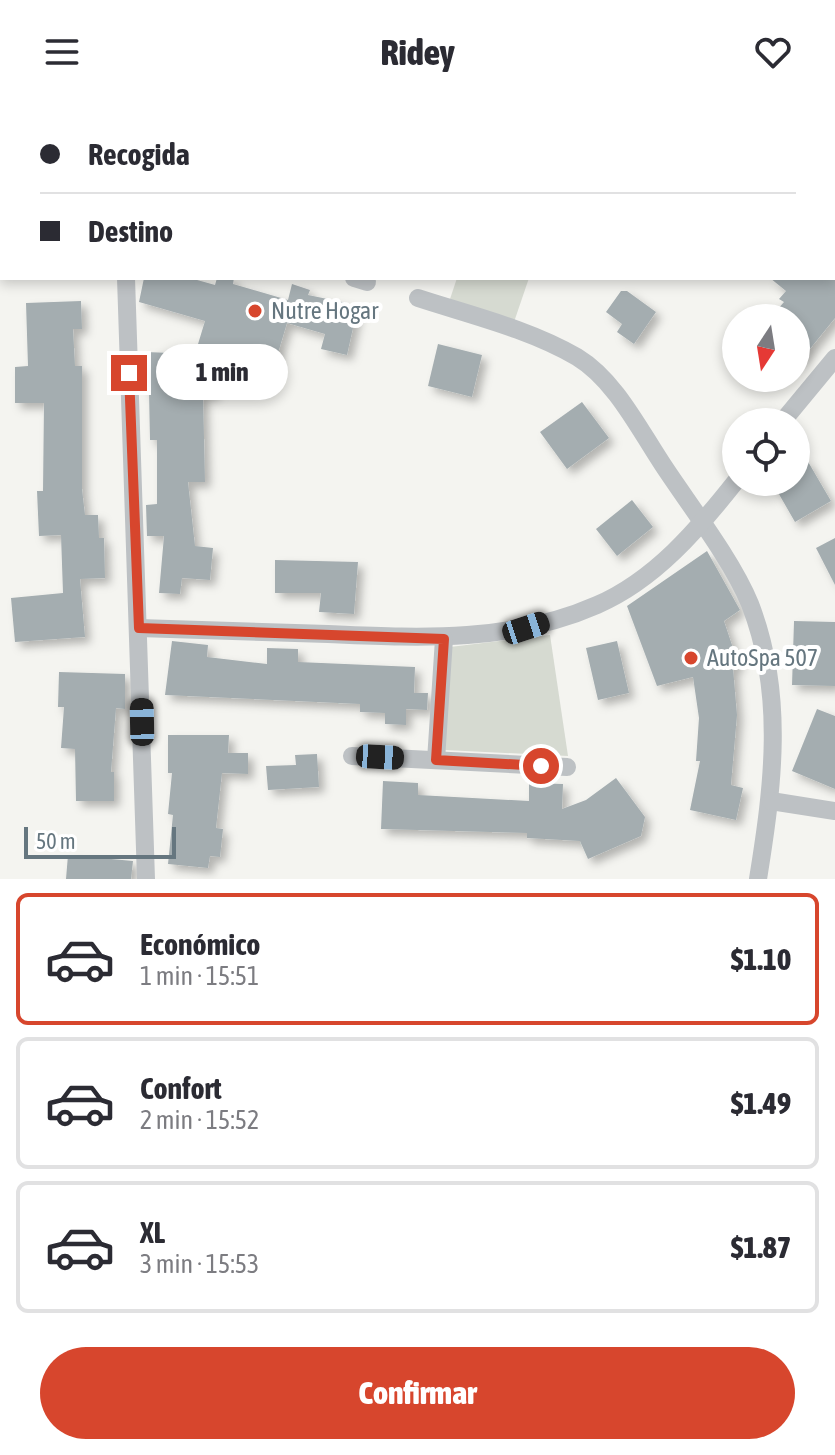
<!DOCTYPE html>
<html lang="es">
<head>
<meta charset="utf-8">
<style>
	:root { --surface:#fff; --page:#f2f2f3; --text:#2b2b33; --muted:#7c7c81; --line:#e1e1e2; --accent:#d7462d }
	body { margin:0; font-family:"Asap Condensed",sans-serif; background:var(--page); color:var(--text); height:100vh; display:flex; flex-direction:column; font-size:30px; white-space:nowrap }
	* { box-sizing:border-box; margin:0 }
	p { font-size:26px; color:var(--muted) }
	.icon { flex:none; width:44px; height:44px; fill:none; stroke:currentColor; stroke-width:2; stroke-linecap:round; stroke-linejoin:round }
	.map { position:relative; height:775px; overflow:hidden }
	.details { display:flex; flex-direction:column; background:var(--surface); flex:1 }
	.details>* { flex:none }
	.banner { position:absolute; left:0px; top:0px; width:836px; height:176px; box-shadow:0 4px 12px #0003; display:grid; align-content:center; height:176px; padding:0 40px; background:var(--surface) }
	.needle { width:52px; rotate:192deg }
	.tools { position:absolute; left:722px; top:200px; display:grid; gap:16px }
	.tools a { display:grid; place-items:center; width:88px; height:88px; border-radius:50%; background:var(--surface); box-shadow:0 4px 12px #0003; font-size:40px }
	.scale { position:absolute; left:24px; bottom:20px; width:152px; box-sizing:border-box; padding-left:8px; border:4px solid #65767f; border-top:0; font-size:22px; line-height:28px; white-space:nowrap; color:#65767f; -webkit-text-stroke:6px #fff; paint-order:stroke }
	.end { position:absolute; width:36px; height:36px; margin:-18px; border:10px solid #d7462d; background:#fff; box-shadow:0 0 0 4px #fff }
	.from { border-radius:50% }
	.bubble { position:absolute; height:56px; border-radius:28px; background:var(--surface); box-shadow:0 4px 12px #0003; font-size:26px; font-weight:800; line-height:56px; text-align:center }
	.car { position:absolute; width:24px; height:48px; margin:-24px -12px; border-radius:10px; box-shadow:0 0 6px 2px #0007; background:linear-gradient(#222 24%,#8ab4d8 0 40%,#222 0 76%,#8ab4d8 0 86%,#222 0) }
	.banner b { display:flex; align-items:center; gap:28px; height:76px; font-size:30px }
	.banner b+b { border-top:2px solid var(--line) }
	.banner i { width:20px; height:20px; background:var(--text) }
	ul { padding:14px 0 0; list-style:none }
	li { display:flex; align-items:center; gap:24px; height:132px; margin:0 16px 12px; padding:0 24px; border:4px solid var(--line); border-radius:12px }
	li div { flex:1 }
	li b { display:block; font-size:30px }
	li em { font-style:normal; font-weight:800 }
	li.on { border-color:var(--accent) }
	li>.icon { width:72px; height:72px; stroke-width:1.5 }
	.button { display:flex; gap:16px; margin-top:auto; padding:16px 40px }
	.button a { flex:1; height:92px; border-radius:48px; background:var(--accent); color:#fff; font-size:32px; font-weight:800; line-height:92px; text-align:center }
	header { display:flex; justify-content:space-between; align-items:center; height:104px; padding:0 40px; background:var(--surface); font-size:36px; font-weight:800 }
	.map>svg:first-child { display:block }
	.green { fill:#d6dad1 }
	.building { fill:#a4adb0; filter:url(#shadow) }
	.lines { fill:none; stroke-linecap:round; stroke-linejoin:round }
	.lane { stroke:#bdc1c4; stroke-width:9 }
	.street { stroke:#bdc1c4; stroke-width:18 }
	.route { stroke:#d7462d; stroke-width:10 }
	.poi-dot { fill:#d7462d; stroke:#fff; stroke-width:3 }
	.labels { text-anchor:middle; stroke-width:8; stroke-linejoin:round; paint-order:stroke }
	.poi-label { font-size:24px; fill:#65767f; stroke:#fff; text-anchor:start }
</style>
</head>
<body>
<header><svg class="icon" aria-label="menu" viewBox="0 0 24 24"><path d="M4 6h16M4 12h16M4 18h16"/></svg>Ridey<svg class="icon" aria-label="heart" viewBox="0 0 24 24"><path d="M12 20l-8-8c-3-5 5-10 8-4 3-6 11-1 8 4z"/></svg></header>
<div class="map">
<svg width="835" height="775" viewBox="0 0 835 775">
	<defs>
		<filter id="shadow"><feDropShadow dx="5.5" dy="5.5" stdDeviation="4" flood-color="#0004"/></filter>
	</defs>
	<rect width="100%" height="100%" fill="#f4f4f0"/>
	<g class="green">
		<path d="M 301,0 L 612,0 L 612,2 L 307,2 Z"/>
		<path d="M 457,174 L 529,174 L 514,218 L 449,198 Z"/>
		<path d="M 550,531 L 568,652 L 445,646 L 450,543 Z"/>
	</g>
	<g class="building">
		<path d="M 144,174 L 190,174 L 215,181 L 217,174 L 234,174 L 233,180 L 288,196 L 292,180 L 310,186 L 308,191 L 347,199 L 346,203 L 357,206 L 347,251 L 321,245 L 325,230 L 287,219 L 273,266 L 215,249 L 214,291 L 203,290 L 205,378 L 188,378 L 195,442 L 213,444 L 210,476 L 182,474 L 180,490 L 159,489 L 164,432 L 147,432 L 146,401 L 157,400 L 157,336 L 150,336 L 149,288 L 145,287 L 146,248 L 195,250 L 205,217 L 139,198 Z"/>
		<path d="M 770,174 L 835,174 L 835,214 L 796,262 L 796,214 L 770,214 L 784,198 L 779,195 L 786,187 Z"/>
		<path d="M 621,187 L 627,187 L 656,208 L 634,240 L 617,228 L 622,220 L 606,208 Z"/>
		<path d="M 81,197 L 82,225 L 73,225 L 75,262 L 82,262 L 82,385 L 85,411 L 98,411 L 99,434 L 104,434 L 105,474 L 80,475 L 85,533 L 15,538 L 11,494 L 63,489 L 61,431 L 39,432 L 37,387 L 43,387 L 44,299 L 15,299 L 15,263 L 28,262 L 26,199 Z"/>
		<path d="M 438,240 L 482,251 L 472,293 L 428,282 Z"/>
		<path d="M 582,298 L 609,334 L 567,365 L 540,328 Z"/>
		<path d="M 807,356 L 831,397 L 795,418 L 772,378 L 796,378 L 796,362 Z"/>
		<path d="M 632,396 L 653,423 L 617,452 L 596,425 Z"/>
		<path d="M 835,434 L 835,481 L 816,444 Z"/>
		<path d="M 707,447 L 740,506 L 724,517 L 739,562 L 733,564 L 737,611 L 731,681 L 743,684 L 736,716 L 690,706 L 700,657 L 696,657 L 699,614 L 693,573 L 657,582 L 627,502 Z"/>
		<path d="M 275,456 L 358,458 L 354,510 L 319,508 L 321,489 L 275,489 Z"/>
		<path d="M 794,517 L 835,518 L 835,582 L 792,581 Z"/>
		<path d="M 172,537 L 208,541 L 207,553 L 267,560 L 267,544 L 298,545 L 298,558 L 415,563 L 414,589 L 428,589 L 427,606 L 406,605 L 406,621 L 385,620 L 385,609 L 360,608 L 360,600 L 165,591 Z"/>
		<path d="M 617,537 L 629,589 L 598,596 L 586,544 Z"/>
		<path d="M 59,568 L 125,570 L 125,605 L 116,604 L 111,668 L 114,668 L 114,697 L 76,697 L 75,645 L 61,644 L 64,603 L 58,603 Z"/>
		<path d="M 817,605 L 835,612 L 835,685 L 792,667 Z"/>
		<path d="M 168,631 L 229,631 L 228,649 L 248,649 L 248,670 L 222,669 L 216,724 L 223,725 L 220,753 L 210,752 L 208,764 L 168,760 L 173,711 L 168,710 L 172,669 L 168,669 Z"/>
		<path d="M 317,650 L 319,683 L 268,686 L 266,662 L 296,661 L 295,651 Z"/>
		<path d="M 616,674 L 645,713 L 641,732 L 588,755 L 580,737 L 527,734 L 527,729 L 381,725 L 383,677 L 418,679 L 418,691 L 529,697 L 529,679 L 563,680 L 562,705 L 586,696 Z"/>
		<path d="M 68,751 L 133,757 L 131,775 L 66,775 Z"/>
	</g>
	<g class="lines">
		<path class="lane" d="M 825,2 L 826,0"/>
		<g class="street">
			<path d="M 84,0 L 85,2"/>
			<path d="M 689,0 L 691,2"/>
			<path d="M 0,40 L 2,40"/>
			<path d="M 834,120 L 835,121"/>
			<path d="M 126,174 L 146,775"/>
			<path d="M 354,174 L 367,178"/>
			<path d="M 418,194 C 470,211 529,225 577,253 C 615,276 639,325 663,361 C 690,402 732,456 750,500 C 785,590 773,682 758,775"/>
			<path d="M 782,318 L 835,254"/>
			<path d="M 139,524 C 202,526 265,528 328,530 C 419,534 511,539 597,501 C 655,476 698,425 736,377"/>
			<path d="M 352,652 L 567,663"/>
			<path d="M 436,656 L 444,535"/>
			<path d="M 771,697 L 835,707"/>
		</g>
	</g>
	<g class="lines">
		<path class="route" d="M 129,269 L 139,524 L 444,535 L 436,656 L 541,662"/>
	</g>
	<g class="poi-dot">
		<circle cx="255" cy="207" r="8"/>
		<circle cx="691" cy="554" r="8"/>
	</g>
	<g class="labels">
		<g class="poi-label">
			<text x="271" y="215">Nutre Hogar</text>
			<text x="707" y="562">AutoSpa 507</text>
		</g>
	</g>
</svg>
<div class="tools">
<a><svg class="needle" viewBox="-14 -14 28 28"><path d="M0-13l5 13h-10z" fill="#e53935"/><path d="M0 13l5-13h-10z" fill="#7c7c81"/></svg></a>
<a><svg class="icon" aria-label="locate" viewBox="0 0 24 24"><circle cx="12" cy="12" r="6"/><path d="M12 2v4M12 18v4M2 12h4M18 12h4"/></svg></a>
</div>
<div class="scale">50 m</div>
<i class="end from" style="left:541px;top:662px"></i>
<i class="end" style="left:129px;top:269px"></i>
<div class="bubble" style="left:156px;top:240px;width:132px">1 min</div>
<i class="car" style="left:526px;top:524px;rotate:72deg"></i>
<i class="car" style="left:142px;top:618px;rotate:359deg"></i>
<i class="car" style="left:380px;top:653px;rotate:93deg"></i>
<div class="banner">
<b><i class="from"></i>Recogida</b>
<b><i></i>Destino</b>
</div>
</div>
<section class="details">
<ul>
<li class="on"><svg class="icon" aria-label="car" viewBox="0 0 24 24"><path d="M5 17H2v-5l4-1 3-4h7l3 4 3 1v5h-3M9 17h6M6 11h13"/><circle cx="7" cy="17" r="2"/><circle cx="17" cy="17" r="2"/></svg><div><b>Económico</b><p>1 min · 15:51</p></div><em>$1.10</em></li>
<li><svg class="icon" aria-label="car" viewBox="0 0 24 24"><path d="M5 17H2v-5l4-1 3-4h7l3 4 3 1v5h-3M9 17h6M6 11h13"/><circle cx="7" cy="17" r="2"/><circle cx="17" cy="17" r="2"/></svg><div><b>Confort</b><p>2 min · 15:52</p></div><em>$1.49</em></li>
<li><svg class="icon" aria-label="car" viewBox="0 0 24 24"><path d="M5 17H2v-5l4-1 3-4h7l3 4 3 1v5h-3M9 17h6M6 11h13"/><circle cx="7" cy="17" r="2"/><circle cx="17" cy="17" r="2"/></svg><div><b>XL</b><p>3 min · 15:53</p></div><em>$1.87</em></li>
</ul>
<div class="button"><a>Confirmar</a></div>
</section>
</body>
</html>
